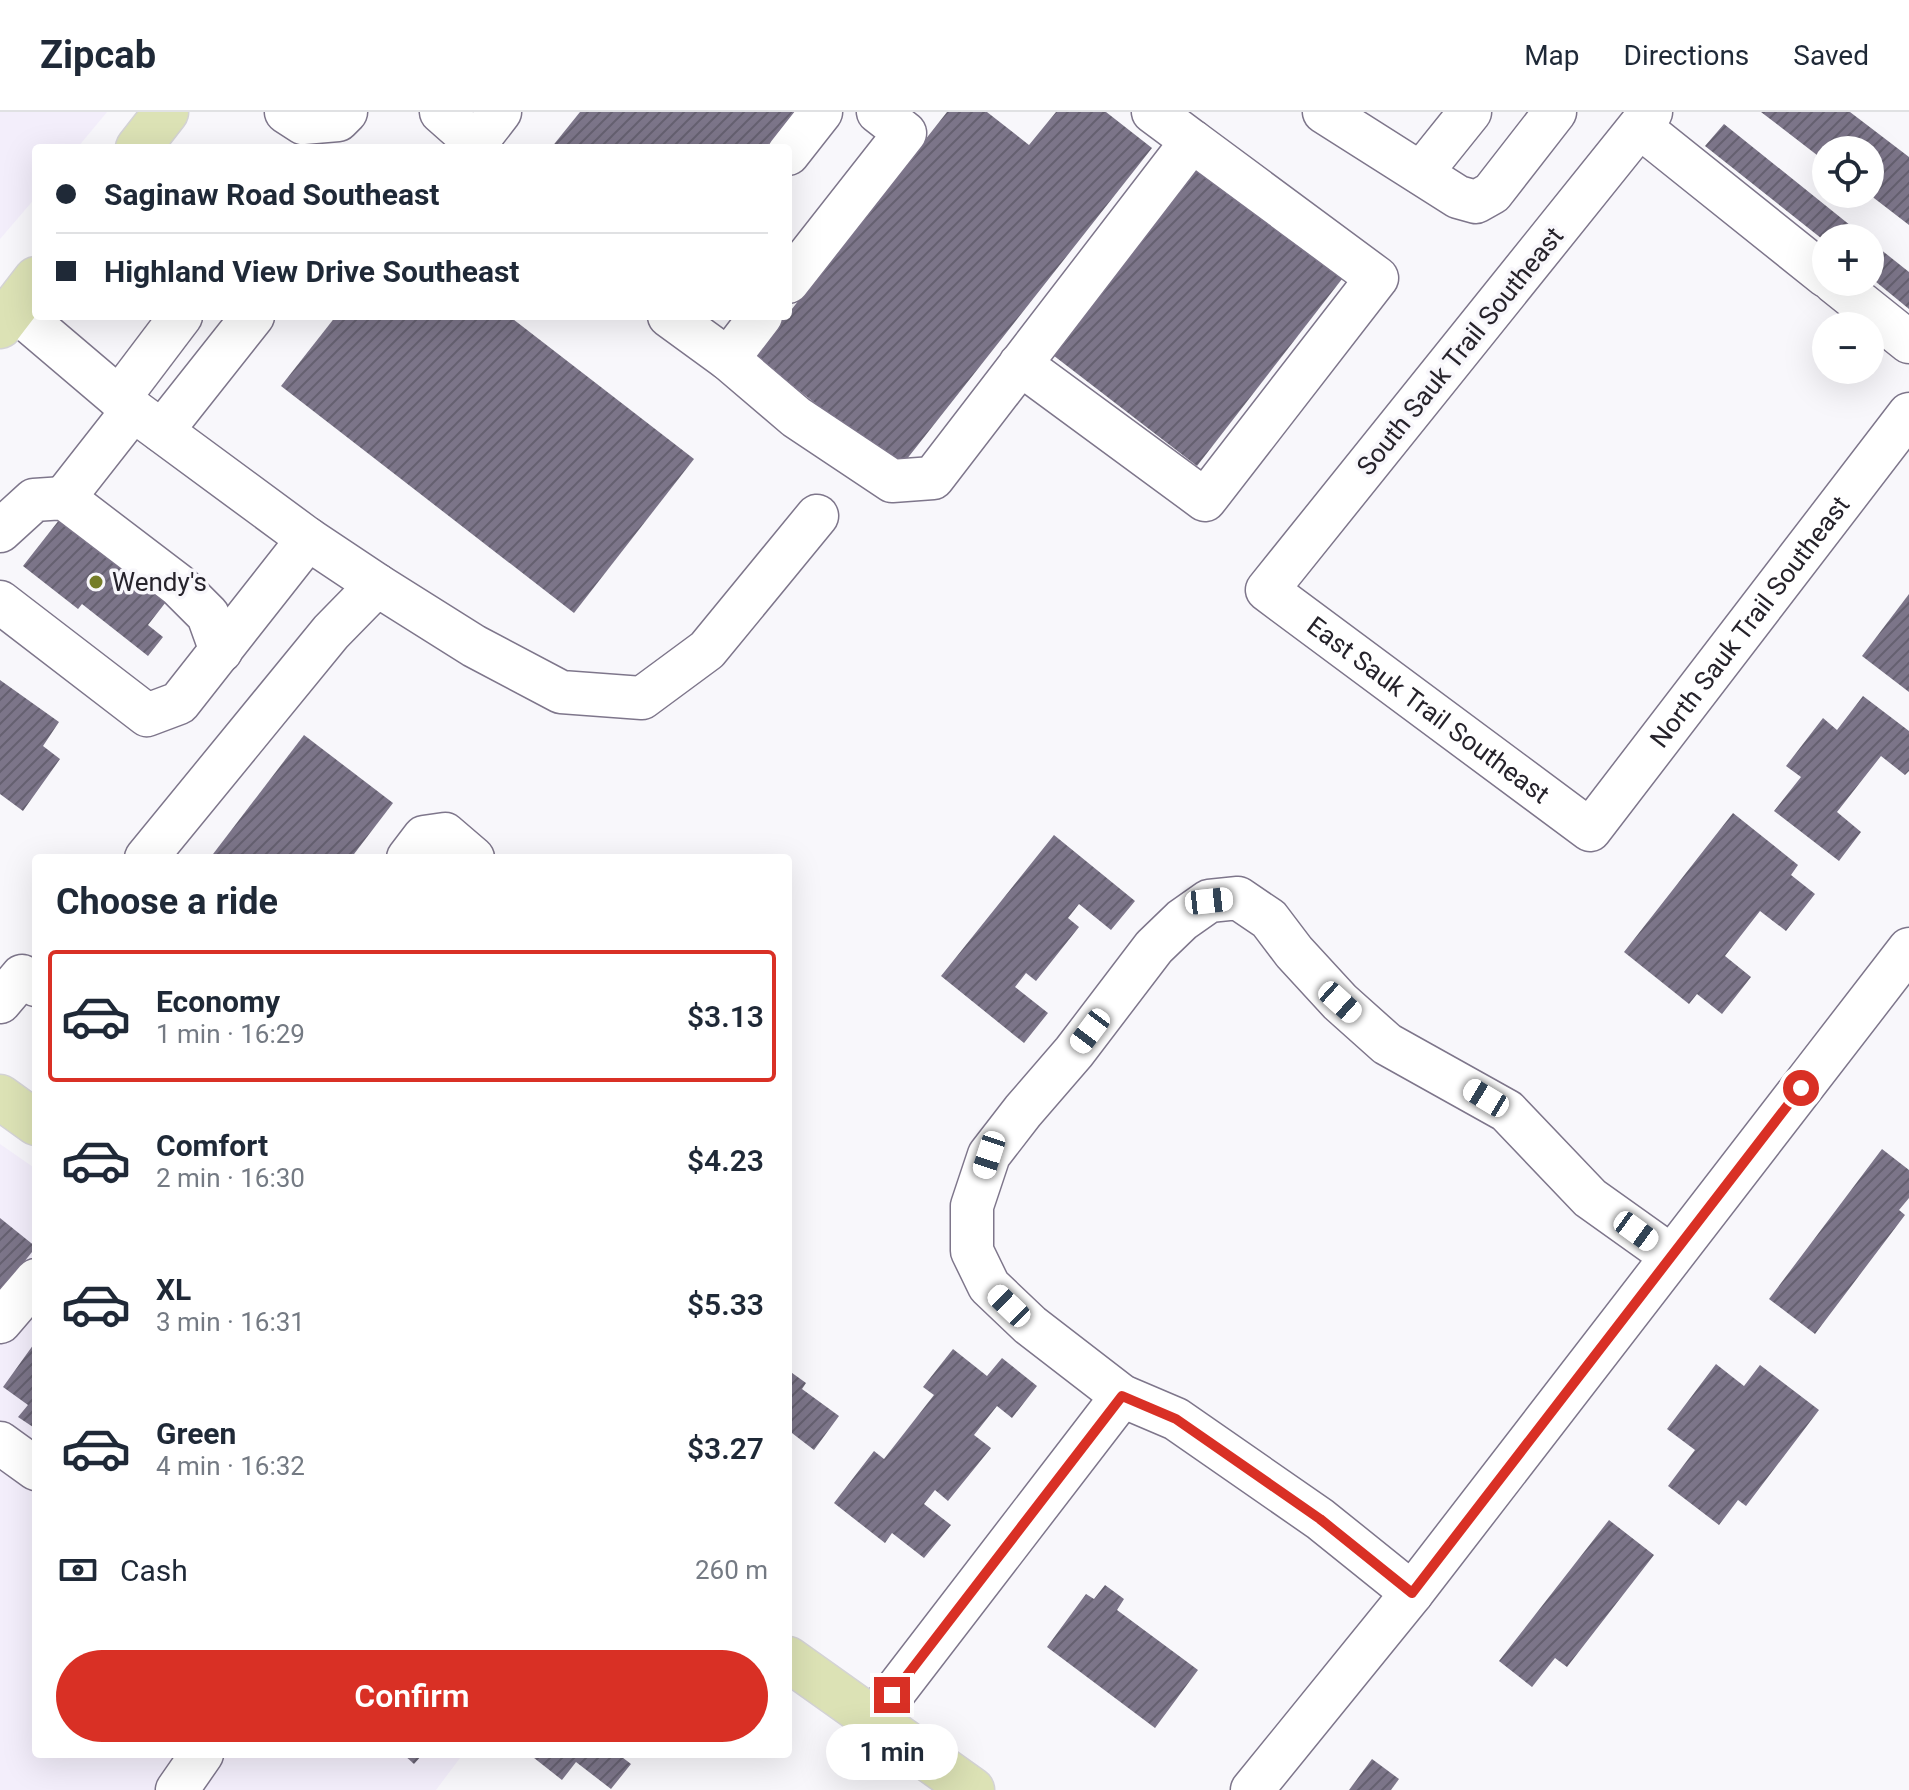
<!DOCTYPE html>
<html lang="en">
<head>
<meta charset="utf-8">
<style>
	:root { --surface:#fff; --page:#f2f2f3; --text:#1f2937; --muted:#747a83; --line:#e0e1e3; --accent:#d93025 }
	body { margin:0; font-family:Roboto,sans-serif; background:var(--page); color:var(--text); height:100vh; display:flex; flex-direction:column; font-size:30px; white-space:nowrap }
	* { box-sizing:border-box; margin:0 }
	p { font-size:26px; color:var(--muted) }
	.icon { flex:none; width:44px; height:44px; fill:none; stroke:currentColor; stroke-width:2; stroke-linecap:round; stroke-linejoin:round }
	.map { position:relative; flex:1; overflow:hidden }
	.side { position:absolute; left:32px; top:742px; width:760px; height:904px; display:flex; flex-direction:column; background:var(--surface); border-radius:8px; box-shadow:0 8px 32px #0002 }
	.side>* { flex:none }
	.hud { position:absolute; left:32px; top:32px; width:760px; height:176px; border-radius:8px; box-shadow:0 8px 32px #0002; display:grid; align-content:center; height:176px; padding:0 24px; background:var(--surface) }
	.tools { position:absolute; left:1812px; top:24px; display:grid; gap:16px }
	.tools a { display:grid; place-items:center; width:72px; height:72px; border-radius:50%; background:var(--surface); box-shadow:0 8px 32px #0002; font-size:40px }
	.end { position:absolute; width:36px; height:36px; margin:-18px; border:10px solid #d93025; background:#fff; box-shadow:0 0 0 4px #fff }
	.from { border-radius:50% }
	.bubble { position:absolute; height:56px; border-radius:28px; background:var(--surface); box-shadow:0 8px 32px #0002; font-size:26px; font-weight:600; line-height:56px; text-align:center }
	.car { position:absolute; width:24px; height:48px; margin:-24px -12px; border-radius:10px; box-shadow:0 0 6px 2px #0007; background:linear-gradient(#fff 24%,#345 0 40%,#fff 0 76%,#345 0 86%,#fff 0) }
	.hud b { display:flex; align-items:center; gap:28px; height:76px; font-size:30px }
	.hud b+b { border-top:2px solid var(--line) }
	.hud i { width:20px; height:20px; background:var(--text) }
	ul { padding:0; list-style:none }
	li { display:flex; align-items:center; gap:24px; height:132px; margin:0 16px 12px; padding:0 8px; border:4px solid transparent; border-radius:8px }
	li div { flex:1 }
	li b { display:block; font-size:30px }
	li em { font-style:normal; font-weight:600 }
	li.current { border-color:var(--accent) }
	li>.icon { width:72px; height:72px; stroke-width:1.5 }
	h2 { padding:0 24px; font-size:36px; line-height:96px }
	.pay { display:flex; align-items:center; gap:20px; height:88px; padding:0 24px; font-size:30px }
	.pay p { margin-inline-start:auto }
	.primary-button { display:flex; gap:16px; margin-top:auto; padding:16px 24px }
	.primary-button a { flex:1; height:92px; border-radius:48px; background:var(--accent); color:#fff; font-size:32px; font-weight:600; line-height:92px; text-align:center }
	header { display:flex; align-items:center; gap:48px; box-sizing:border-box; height:112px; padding:0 40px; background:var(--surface); border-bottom:2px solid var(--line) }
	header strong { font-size:38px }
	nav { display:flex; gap:44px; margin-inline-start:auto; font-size:28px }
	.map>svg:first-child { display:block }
	.built { fill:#f3eefb }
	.building { fill:url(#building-hatch) }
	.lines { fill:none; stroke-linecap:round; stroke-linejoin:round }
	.minor-casing { stroke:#7e768b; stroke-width:45 }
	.major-casing { stroke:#d4d3d5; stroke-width:47 }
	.minor { stroke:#fff; stroke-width:42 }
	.major { stroke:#dce2b5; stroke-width:44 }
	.route { stroke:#d93025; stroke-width:10 }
	.poi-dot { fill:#757d28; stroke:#f8f7fb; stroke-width:3 }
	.labels { text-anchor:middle; stroke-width:7; stroke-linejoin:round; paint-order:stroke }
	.street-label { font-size:26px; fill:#26232b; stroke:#f8f7fb }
	.poi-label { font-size:26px; fill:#26232b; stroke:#f8f7fb; text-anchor:start }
</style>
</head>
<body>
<header>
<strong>Zipcab</strong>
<nav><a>Map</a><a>Directions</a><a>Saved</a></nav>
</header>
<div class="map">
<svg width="1909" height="1678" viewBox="0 0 1909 1678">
	<defs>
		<pattern id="building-hatch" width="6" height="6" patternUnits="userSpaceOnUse" patternTransform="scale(2)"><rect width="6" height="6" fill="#7c7589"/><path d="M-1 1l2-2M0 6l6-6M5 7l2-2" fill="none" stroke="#656070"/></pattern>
	</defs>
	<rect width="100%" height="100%" fill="#f8f7fb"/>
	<g class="built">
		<path d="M 0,0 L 107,0 L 77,36 L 36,36 L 36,85 L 0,127 Z"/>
		<path d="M 0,1032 L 36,1057 L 36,1642 L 463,1642 L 436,1678 L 0,1678 Z"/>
	</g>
	<g class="building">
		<path d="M 580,0 L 793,0 L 765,36 L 551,36 Z"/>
		<path d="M 947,0 L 987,0 L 1029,33 L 1056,0 L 1106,0 L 1152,36 L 899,357 L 755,244 Z"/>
		<path d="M 1761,0 L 1850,0 L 1909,45 L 1909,113 L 1870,83 L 1870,38 L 1826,38 L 1826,50 Z"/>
		<path d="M 1724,12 L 1866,126 L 1826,126 L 1826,130 L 1705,34 Z"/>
		<path d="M 1194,52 L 1342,167 L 1197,354 L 1049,240 Z"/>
		<path d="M 1870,129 L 1909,160 L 1909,197 L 1870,165 Z"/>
		<path d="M 336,204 L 509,204 L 694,347 L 574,501 L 281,274 Z"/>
		<path d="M 63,403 L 169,486 L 148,513 L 163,525 L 148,544 L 82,492 L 78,497 L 23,454 Z"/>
		<path d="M 1909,482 L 1909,580 L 1862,544 Z"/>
		<path d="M 0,568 L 59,610 L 43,634 L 60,647 L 23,699 L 0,682 Z"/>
		<path d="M 1863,584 L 1909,619 L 1909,659 L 1905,663 L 1881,644 L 1837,700 L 1861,720 L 1839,749 L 1774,699 L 1801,665 L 1786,654 L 1823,606 L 1837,618 Z"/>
		<path d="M 304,623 L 393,691 L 351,746 L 210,746 Z"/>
		<path d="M 1733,701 L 1798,753 L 1791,763 L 1815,782 L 1786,819 L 1760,799 L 1725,844 L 1751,865 L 1722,902 L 1697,882 L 1689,892 L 1624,840 Z"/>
		<path d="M 1054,723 L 1135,789 L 1111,818 L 1079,792 L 1068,806 L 1079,815 L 1036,869 L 1026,861 L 1015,875 L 1048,901 L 1024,931 L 941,864 Z"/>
		<path d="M 1882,1037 L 1909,1058 L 1909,1086 L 1899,1098 L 1905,1103 L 1815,1222 L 1769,1187 Z"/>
		<path d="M 0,1106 L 36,1135 L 0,1180 Z"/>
		<path d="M 36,1229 L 36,1317 L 18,1305 L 28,1293 L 3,1275 Z"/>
		<path d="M 953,1237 L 987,1264 L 1002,1246 L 1037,1274 L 1012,1306 L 997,1294 L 974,1323 L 991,1336 L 948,1389 L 935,1378 L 924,1392 L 951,1413 L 924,1446 L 892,1421 L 885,1431 L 834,1391 L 874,1339 L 884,1347 L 934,1283 L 923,1275 Z"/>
		<path d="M 1716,1252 L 1744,1274 L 1760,1253 L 1819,1298 L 1746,1394 L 1738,1388 L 1719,1413 L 1668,1374 L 1695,1338 L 1667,1317 Z"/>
		<path d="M 788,1258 L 806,1271 L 802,1277 L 839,1304 L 814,1338 L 788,1318 Z"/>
		<path d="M 1609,1408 L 1654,1443 L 1567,1555 L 1555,1546 L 1532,1575 L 1499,1549 Z"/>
		<path d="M 1105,1473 L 1124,1487 L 1117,1498 L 1198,1558 L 1155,1616 L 1047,1535 L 1086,1482 L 1094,1487 Z"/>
		<path d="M 403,1642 L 423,1642 L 414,1652 Z"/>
		<path d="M 529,1642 L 618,1642 L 631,1652 L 611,1677 L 576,1650 L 562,1668 Z"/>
		<path d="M 1372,1647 L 1399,1667 L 1391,1678 L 1349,1678 Z"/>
	</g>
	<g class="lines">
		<defs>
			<g id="minor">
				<path d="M 286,0 L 303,11 L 338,8 L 346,0"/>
				<path d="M 441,0 L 476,31 L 500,0"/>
				<path d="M 1153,0 L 1192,29"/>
				<path d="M 1324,0 L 1458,85 L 1476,90 L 1492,81 L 1555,0"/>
				<path id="s1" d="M 1651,0 L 1267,478 L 1590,718 L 1909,302"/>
				<path d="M 1640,15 L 1826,164"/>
				<path d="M 788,42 L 821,0"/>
				<path d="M 1421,61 L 1470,0"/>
				<path d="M 788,170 L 905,21 L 878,0"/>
				<path d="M 1834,170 L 1909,230"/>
				<path d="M 13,196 L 133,298 L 64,386"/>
				<path d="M 669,204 L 728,247 L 796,305 L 892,369 L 933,366 L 1192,29 L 1377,166 L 1205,388 L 1020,252"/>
				<path d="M 728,247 L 761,204"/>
				<path d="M 119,286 L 181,204"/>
				<path d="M 133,298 L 308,427 L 377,473"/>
				<path d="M 162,319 L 253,204"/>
				<path d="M 0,419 L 34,388 L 64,386 L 178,473 L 208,503 L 221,539"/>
				<path d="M 0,490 L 147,603 L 179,591 L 308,427"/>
				<path d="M 146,746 L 331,520 L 377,473 L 474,534 L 561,580 L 642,586 L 707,538 L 817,404"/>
				<path d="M 408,746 L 424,725 L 445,722 L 473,746"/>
				<path d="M 0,890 L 22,864 L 36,873"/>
				<path d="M 0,1210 L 36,1168"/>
				<path d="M 0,1331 L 36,1357"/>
				<path d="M 1412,1481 L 1320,1407 L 1176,1307 L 1122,1284 L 1030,1213 L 989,1174 L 972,1139 L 972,1094 L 989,1043 L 1023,999 L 1074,940 L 1154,835 L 1182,808 L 1209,789 L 1238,786 L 1269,807 L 1294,840 L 1340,890 L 1387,932 L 1507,999 L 1590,1086 L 1670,1143"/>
				<path d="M 873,1608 L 1122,1284"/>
				<path d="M 177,1678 L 202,1642"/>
				<path d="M 1252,1678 L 1412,1481 L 1909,837"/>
			</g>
			<g id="major">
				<path d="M 138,36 L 166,0"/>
				<path d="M 0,214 L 36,167"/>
				<path d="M 0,985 L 36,1011"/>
				<path d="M 788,1547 L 972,1678"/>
			</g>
		</defs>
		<use href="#minor" class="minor-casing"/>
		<use href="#major" class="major-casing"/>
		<use href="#minor" class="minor"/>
		<use href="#major" class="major"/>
	</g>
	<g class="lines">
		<path class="route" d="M 892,1583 L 1122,1284 L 1176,1307 L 1320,1407 L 1412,1481 L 1801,976"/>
	</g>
	<circle class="poi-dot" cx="96" cy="470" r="8"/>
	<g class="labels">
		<g class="street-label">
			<text transform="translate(1460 239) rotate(-51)" y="9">South Sauk Trail Southeast</text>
			<text dy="9" stroke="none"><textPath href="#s1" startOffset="1278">North Sauk Trail Southeast</textPath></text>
			<text dy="9" stroke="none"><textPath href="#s1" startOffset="814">East Sauk Trail Southeast</textPath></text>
		</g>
		<g class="poi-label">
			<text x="112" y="479">Wendy's</text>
		</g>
	</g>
</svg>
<div class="tools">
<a><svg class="icon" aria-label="locate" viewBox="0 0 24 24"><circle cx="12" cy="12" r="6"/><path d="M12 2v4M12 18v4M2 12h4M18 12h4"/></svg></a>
<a>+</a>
<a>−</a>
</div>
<i class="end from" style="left:1801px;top:976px"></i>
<i class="end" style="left:892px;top:1583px"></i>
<div class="bubble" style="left:826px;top:1612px;width:132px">1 min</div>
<i class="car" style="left:1209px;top:789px;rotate:84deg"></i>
<i class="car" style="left:1340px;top:890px;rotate:132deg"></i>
<i class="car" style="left:1090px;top:919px;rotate:217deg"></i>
<i class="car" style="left:1486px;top:986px;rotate:301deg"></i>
<i class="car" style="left:989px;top:1043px;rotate:198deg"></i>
<i class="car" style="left:1636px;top:1119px;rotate:126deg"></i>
<i class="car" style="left:1009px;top:1194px;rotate:314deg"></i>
<div class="hud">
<b><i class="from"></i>Saginaw Road Southeast</b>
<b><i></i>Highland View Drive Southeast</b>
</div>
<section class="side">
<h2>Choose a ride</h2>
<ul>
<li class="current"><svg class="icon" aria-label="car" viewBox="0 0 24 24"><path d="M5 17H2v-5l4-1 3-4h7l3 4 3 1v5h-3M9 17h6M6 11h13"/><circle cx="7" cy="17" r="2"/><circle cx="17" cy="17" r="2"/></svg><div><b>Economy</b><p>1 min · 16:29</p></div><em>$3.13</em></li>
<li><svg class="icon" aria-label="car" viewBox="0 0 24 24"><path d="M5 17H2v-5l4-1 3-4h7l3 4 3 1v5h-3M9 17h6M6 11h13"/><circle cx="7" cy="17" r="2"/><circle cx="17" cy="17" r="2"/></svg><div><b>Comfort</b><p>2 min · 16:30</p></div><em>$4.23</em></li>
<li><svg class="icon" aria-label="car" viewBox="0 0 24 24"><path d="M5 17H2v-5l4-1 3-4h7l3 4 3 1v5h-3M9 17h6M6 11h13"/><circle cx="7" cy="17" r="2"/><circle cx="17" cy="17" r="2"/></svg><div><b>XL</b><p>3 min · 16:31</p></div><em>$5.33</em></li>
<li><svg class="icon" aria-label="car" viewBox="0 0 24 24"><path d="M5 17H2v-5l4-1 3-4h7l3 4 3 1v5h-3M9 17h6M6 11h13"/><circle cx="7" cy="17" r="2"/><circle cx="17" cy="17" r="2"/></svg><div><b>Green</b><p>4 min · 16:32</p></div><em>$3.27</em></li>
</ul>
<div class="pay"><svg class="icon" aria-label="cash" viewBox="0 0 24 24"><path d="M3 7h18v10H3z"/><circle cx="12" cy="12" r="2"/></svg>Cash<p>260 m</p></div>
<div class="primary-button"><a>Confirm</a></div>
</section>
</div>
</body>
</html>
